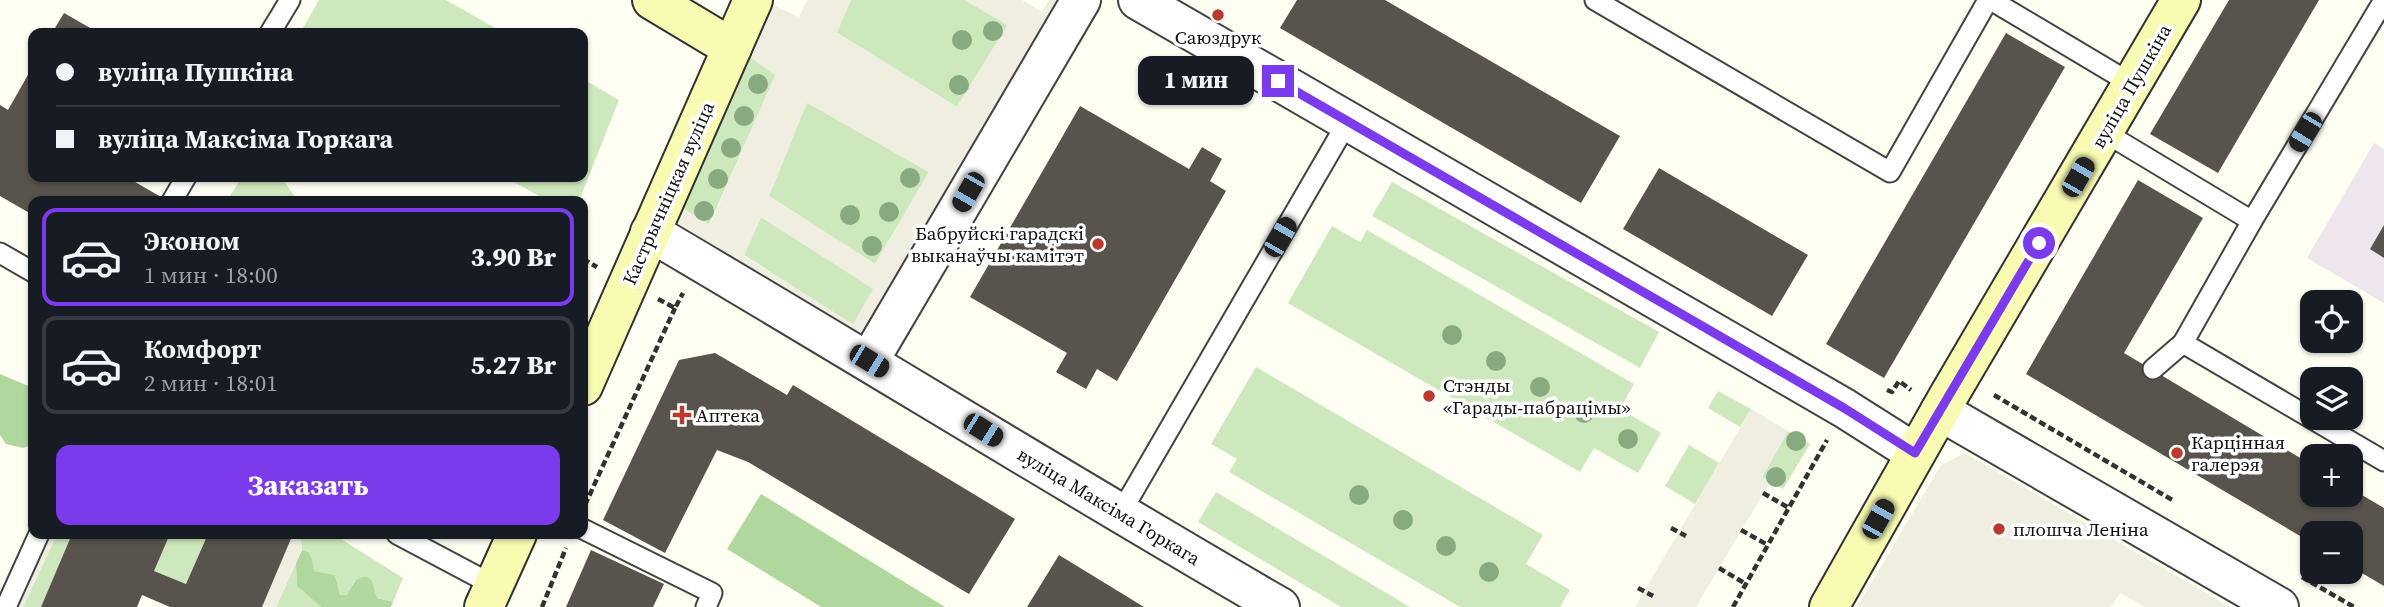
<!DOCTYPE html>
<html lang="ru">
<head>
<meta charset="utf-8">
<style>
	:root { --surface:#171b24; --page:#242831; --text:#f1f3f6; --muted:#9ea1a6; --line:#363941; --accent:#7c3aed }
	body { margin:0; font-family:"Source Serif 4",serif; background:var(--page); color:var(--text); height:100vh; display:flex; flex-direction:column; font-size:26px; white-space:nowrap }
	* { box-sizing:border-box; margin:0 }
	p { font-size:23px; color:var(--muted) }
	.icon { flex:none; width:38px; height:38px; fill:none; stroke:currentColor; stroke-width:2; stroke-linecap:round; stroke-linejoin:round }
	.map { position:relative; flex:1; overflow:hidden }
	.side { position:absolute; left:28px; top:196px; width:560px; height:343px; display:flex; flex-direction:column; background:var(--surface); border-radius:14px; box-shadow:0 2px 5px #0004 }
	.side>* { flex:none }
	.hud { position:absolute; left:28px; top:28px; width:560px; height:154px; border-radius:14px; box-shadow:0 2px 5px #0004; display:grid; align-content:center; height:154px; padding:0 28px; background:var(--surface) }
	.buttons { position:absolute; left:2300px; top:290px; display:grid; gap:14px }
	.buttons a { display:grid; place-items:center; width:63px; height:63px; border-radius:14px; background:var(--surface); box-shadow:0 2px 5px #0004; font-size:35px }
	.end { position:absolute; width:32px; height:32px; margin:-16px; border:9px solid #7c3aed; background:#fff; box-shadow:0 0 0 4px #fff }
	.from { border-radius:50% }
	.bubble { position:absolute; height:49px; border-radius:14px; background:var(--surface); box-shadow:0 2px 5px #0004; font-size:23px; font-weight:800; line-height:49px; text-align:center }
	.car { position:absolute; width:21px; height:42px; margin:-21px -10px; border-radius:9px; box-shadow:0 0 5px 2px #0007; background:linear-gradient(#222 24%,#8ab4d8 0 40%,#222 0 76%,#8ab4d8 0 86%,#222 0) }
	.hud b { display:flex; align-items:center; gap:24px; height:66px; font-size:26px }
	.hud b+b { border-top:2px solid var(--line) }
	.hud i { width:18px; height:18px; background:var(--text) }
	ul { padding:12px 0 0; list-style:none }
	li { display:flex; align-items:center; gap:21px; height:98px; margin:0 14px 10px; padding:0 14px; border:4px solid var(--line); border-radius:14px }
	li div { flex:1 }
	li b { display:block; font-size:26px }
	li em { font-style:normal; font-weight:800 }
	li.selected { border-color:var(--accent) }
	li>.icon { width:63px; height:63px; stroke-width:1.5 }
	.action { display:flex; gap:14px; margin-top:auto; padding:14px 28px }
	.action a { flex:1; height:80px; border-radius:14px; background:var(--accent); color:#fff; font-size:28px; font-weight:800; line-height:80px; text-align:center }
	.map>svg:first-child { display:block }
	.industrial { fill:#eee5ed }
	.green { fill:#cee8bd }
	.forest { fill:#b0d89d }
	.plaza { fill:#efeee1; fill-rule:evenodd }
	.building { fill:#58534c }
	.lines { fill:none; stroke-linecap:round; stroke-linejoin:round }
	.service-casing { stroke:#434343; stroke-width:23 }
	.minor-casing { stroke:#434343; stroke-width:42 }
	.secondary-casing { stroke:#323232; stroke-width:42 }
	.path { stroke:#323232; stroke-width:4.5; stroke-dasharray:7 3.5; stroke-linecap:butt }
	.service { stroke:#fff; stroke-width:19 }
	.minor { stroke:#fff; stroke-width:38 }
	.secondary { stroke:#f9fbb2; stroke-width:38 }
	.tree { fill:#88aa80 }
	.route { stroke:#7c3aed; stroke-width:9 }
	.poi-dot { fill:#ba3a2d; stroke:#fff; stroke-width:2.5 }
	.labels { text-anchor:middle; stroke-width:7; stroke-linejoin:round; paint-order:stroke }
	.poi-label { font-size:19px; fill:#101010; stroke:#fff; text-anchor:start }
	.street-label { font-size:19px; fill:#101010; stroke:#fff }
</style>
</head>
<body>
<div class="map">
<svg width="2384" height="607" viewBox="0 0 2384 607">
	<rect width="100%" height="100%" fill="#fefef3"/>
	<path class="industrial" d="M 2374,143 L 2384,149 L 2384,303 L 2307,258 Z"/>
	<g class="green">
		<path d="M 319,0 L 446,0 L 504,33 L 300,33 Z"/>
		<path d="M 851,0 L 965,0 L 1008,25 L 957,107 L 836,32 Z"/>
		<path d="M 747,55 L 776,74 L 709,225 L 679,206 Z"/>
		<path d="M 583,79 L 619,100 L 579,201 L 548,201 L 505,177 L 583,177 Z"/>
		<path d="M 807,102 L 929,172 L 875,264 L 769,196 Z"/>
		<path d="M 242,177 L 281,177 L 298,201 L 227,201 Z"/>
		<path d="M 1392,182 L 1659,332 L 1640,368 L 1372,216 Z"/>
		<path d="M 761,217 L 874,289 L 853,325 L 744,255 Z"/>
		<path d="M 1332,226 L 1360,242 L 1367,230 L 1634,384 L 1620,409 L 1661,433 L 1638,473 L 1594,448 L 1580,472 L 1288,303 Z"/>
		<path d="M 1256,367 L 1543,535 L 1526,564 L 1570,590 L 1560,607 L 1460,607 L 1229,472 L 1237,459 L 1211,444 Z"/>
		<path d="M 1718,391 L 1751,409 L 1740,427 L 1708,408 Z"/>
		<path d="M 1788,431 L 1810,444 L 1783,489 L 1762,477 Z"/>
		<path d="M 1689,445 L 1719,463 L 1695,504 L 1665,486 Z"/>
		<path d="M 1216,492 L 1410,607 L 1341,607 L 1198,522 Z"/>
		<path d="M 57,534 L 72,534 L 41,607 L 23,607 Z"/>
		<path d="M 170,534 L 208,534 L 186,584 L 154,571 Z"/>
		<path d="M 300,534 L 333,534 L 403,578 L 393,602 L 377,598 L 372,581 L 354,581 L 347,596 L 340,595 L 335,575 L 314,571 L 308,552 L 302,550 Z"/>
		<path d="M 296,563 L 297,586 L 321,607 L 276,607 Z"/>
	</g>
	<g class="forest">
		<path d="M 0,374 L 33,388 L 33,444 L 23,448 L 6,444 L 0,435 Z"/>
		<path d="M 761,494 L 945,607 L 821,607 L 727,549 Z"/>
		<path d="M 302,550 L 308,552 L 312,559 L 314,571 L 335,575 L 340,595 L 347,595 C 353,585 354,577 367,577 L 372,581 L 377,598 L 393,602 L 391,607 L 321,607 L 297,586 L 296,563 Z"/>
	</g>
	<g class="plaza">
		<path d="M 807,0 L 851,0 L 837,33 L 957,107 L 1007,25 L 965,0 L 1022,0 L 1042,12 L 1049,0 L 1059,0 L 859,345 L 666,235 L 679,206 L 710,225 L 775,75 L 747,55 L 770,4 L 799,17 ZM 807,103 L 929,172 L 875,264 L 769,196 ZM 761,217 L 873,289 L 853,324 L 744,256 Z"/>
		<path d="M 1751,409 L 1788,431 L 1762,476 L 1770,482 L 1696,607 L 1635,607 Z"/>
		<path d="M 1965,453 L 2230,607 L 2145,607 L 2120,593 L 2111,607 L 1857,607 L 1941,465 Z"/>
		<path d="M 39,534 L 57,534 L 23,607 L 0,607 L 0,588 L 12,593 Z"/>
		<path d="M 293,534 L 300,534 L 302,550 L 276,607 L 262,607 Z"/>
	</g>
	<g class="building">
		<path d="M 1297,0 L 1385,0 L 1620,136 L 1581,203 L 1280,28 Z"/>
		<path d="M 2229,0 L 2319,0 L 2218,173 L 2150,134 Z"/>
		<path d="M 64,13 L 99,33 L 52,33 Z"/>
		<path d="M 2006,33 L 2065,67 L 1884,378 L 1826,344 Z"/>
		<path d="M 33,66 L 33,177 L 131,177 L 130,179 L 168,201 L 33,201 L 33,215 L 0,196 L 0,105 L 8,110 Z"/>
		<path d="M 1080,106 L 1189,169 L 1202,147 L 1222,159 L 1210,181 L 1226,191 L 1117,381 L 1097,369 L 1086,389 L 1056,372 L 1067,353 L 970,297 Z"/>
		<path d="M 1659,168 L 1808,255 L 1772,316 L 1623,229 Z"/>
		<path d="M 2138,180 L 2203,218 L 2124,353 L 2312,465 L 2312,495 L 2350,495 L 2350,488 L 2384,508 L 2384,586 L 2350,566 L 2350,534 L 2312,534 L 2312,543 L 2026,374 Z"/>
		<path d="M 2384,225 L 2384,258 L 2370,249 Z"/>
		<path d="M 715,353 L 787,395 L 793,385 L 1015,519 L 969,594 L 748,462 L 717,450 L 665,553 L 603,520 L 679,360 Z"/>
		<path d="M 72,534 L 170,534 L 154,571 L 186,584 L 208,534 L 293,534 L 262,607 L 170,607 L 142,595 L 137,607 L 41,607 Z"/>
		<path d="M 591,550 L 664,584 L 653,607 L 566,607 Z"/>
		<path d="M 1059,555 L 1144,607 L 1027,607 Z"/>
	</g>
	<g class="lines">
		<defs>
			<g id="service">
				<path d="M 1595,0 L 1890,172 L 1988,0"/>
				<path d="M 1991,0 L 2132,84"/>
				<path d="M 270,33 L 290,0"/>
				<path d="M 2104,132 L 2252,221 L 2384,0"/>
				<path d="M 172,201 L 186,177"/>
				<path d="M 2252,221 L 2183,343 L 2384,461"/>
				<path d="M 0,253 L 33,272"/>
				<path d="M 2153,369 L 2183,343"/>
				<path d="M 1120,514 L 1348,121"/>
				<path d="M 583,529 L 712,593 L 706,607"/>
				<path d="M 397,534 L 493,585"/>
				<path d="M 6,607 L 39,534"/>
			</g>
			<g id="minor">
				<path d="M 1138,0 L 1844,408 L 1915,453"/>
				<path d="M 650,232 C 861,356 1069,485 1280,607"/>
				<path d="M 869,361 L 1081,0"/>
				<path d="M 1940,411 L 2279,607"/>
			</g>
			<g id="secondary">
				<path d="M 652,0 L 732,48"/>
				<path d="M 583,386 L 753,0"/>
				<path d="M 484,607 L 517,534"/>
				<path d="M 1829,607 L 1949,395 L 2181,0"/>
			</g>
		</defs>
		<use href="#service" class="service-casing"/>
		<use href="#minor" class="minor-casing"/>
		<use href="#secondary" class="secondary-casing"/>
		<g class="path">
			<path d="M 583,259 L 597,267"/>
			<path d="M 658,299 L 675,308 L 683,293"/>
			<path d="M 1887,390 L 1892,392 L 1899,381 L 1911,390"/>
			<path d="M 1994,395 L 2174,501"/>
			<path d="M 1763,493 L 1789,508"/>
			<path d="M 585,505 L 675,308"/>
			<path d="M 1671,528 L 1686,536"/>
			<path d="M 1741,530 L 1768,545"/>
			<path d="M 1719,568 L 1746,584"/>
			<path d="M 2302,577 L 2354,607"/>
			<path d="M 1638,588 L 1653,596"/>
			<path d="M 542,607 L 566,548"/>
			<path d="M 1733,607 L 1827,440"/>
		</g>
		<use href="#service" class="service"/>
		<use href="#minor" class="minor"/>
		<use href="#secondary" class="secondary"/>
	</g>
	<g class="tree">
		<circle cx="993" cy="31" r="10"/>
		<circle cx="962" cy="40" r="10"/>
		<circle cx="758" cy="84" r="10"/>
		<circle cx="959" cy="85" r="10"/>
		<circle cx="744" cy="116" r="10"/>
		<circle cx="731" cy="148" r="10"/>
		<circle cx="910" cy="178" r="10"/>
		<circle cx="718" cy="179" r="10"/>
		<circle cx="704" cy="211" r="10"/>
		<circle cx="889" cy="212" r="10"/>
		<circle cx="850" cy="215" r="10"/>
		<circle cx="872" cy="246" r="10"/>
		<circle cx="1452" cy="335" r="10"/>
		<circle cx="1496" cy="361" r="10"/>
		<circle cx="1540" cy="387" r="10"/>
		<circle cx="1584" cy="413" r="10"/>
		<circle cx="1628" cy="439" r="10"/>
		<circle cx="1796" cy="441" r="10"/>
		<circle cx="1776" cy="477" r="10"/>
		<circle cx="1359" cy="495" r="10"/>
		<circle cx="1403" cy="520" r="10"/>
		<circle cx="1446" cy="546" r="10"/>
		<circle cx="1489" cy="572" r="10"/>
	</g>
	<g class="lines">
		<path class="route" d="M 1278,81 L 1844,408 L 1915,453 L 2039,243"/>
	</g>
	<g class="poi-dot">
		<circle cx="1218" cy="15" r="7"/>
		<circle cx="1098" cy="244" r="7"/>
		<circle cx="1429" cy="396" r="7"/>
		<path d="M678.5 404.5h7v7h7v7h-7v7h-7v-7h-7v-7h7z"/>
		<circle cx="2177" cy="453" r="7"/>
		<circle cx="1999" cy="529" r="7"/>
	</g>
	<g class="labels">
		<g class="poi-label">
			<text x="1218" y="44" text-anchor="middle">Саюздрук</text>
			<text x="1084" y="240" text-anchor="end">Бабруйскі гарадскі<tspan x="1084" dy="22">выканаўчы камітэт</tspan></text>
			<text x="1443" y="392">Стэнды<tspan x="1443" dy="22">«Гарады-пабрацімы»</tspan></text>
			<text x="696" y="422">Аптека</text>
			<text x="2191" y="449">Карцінная<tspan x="2191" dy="22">галерэя</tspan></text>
			<text x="2013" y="536">плошча Леніна</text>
		</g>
		<g class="street-label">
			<text transform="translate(2131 86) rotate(-60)" y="7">вуліца Пушкіна</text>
			<text transform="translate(668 193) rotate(-66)" y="7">Кастрычніцкая вуліца</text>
			<text transform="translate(1109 506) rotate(31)" y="7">вуліца Максіма Горкага</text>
		</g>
	</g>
</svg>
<div class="buttons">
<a><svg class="icon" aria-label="locate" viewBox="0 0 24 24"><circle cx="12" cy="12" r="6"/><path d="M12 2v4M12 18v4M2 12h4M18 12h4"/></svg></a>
<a><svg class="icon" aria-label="layers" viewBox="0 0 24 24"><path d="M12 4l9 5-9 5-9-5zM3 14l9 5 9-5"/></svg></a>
<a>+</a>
<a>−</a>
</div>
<i class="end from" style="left:2039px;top:243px"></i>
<i class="end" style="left:1278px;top:81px"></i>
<div class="bubble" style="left:1138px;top:56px;width:116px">1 мин</div>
<i class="car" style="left:2305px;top:132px;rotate:211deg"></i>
<i class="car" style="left:2078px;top:177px;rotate:30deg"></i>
<i class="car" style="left:968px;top:192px;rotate:210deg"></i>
<i class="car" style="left:1280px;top:237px;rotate:30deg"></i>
<i class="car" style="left:869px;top:361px;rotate:121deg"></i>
<i class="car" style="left:983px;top:430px;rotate:122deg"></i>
<i class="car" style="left:1878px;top:519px;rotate:29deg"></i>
<div class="hud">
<b><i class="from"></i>вуліца Пушкіна</b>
<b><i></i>вуліца Максіма Горкага</b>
</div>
<section class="side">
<ul>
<li class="selected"><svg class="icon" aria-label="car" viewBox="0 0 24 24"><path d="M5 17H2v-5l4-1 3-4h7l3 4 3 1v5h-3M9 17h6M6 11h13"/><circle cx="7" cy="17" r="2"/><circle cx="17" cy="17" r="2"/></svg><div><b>Эконом</b><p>1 мин · 18:00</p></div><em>3.90 Br</em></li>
<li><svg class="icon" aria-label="car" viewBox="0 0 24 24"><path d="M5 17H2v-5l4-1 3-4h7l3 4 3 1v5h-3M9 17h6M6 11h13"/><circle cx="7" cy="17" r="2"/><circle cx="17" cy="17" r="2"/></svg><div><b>Комфорт</b><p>2 мин · 18:01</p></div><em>5.27 Br</em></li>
</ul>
<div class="action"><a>Заказать</a></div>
</section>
</div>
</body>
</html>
